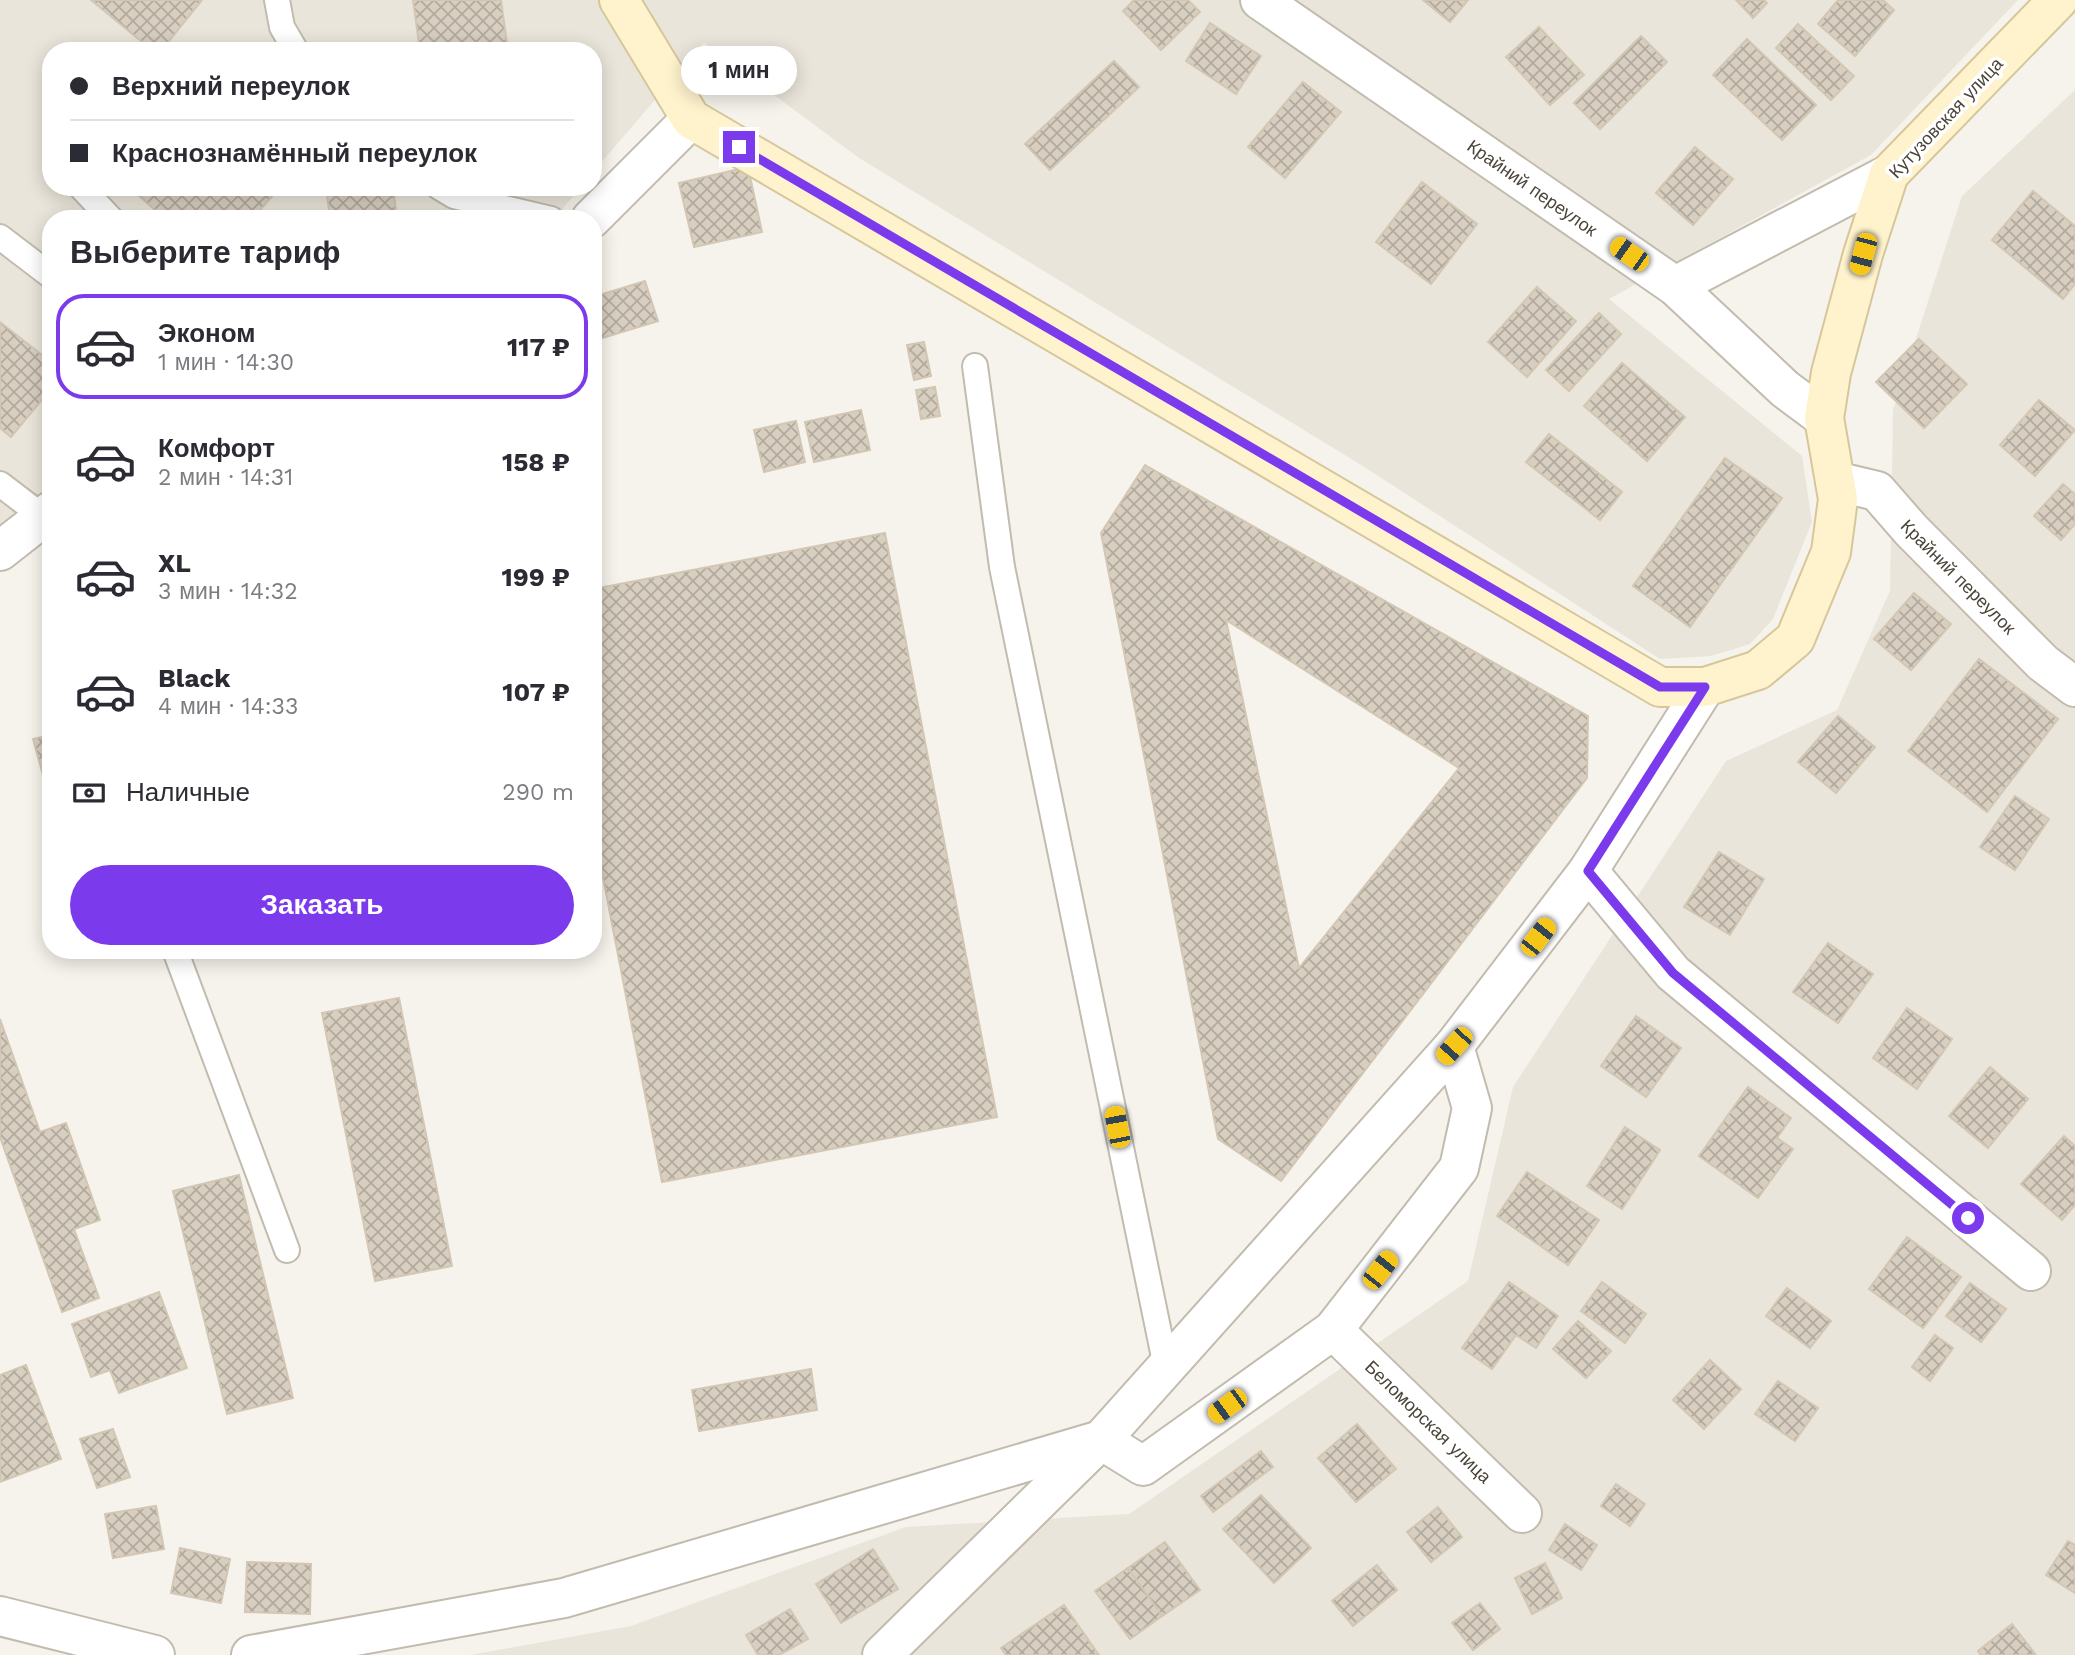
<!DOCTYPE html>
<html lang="ru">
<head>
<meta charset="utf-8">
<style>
	:root { --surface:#fff; --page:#f2f2f3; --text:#2b2b33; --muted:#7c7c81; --line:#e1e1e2; --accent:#7c3aed }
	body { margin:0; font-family:"Work Sans",sans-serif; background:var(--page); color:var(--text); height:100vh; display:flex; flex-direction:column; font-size:26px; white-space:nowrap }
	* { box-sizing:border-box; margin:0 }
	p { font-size:23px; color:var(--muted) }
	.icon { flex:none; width:38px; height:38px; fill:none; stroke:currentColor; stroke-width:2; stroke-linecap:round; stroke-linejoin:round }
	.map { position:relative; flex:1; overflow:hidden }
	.sheet { position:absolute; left:42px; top:210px; width:560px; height:749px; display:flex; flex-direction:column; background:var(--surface); border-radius:28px; box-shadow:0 4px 18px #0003 }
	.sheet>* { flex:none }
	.hud { position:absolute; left:42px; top:42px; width:560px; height:154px; border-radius:28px; box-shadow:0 4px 18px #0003; display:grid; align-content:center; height:154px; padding:0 28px; background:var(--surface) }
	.end { position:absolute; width:32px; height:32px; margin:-16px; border:9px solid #7c3aed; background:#fff; box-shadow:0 0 0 4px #fff }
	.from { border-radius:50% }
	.bubble { position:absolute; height:49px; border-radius:24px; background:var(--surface); box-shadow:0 4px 18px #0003; font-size:23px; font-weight:700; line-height:49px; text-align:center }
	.car { position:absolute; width:21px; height:42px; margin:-21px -10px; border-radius:9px; box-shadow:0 0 5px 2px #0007; background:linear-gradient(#f5c518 24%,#345 0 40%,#f5c518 0 76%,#345 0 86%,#f5c518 0) }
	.hud b { display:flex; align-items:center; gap:24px; height:66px; font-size:26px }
	.hud b+b { border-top:2px solid var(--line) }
	.hud i { width:18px; height:18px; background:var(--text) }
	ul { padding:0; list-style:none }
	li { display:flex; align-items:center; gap:21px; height:105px; margin:0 14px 10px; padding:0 14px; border:4px solid transparent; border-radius:28px }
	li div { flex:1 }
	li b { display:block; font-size:26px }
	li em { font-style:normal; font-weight:700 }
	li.on { border-color:var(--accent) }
	li>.icon { width:63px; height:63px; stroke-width:1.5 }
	h2 { padding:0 28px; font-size:32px; line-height:84px }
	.pay { display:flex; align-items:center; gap:18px; height:77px; padding:0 28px; font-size:26px }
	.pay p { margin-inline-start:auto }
	.button { display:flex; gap:14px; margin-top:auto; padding:14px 28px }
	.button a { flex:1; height:80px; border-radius:42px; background:var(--accent); color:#fff; font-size:28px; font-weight:700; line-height:80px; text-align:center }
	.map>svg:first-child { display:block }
	.residential { fill:#eae5da }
	.building { fill:url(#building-cross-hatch); stroke:#d3c7b4; stroke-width:2; fill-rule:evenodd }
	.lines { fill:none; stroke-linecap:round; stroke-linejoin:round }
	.lane-casing { stroke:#c2bbae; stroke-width:28 }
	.street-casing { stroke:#c2bbae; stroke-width:42 }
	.secondary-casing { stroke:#d6c79b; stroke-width:42 }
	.lane { stroke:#fff; stroke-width:24 }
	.street { stroke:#fff; stroke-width:38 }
	.secondary { stroke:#fff3cd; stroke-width:38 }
	.route { stroke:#7c3aed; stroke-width:9 }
	.labels { text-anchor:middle; stroke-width:7; stroke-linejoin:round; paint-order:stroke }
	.street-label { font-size:18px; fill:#4b4439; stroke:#fff }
</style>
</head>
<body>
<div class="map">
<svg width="2075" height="1655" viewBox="0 0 2075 1655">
	<defs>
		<pattern id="building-cross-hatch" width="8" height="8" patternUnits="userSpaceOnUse" patternTransform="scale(1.75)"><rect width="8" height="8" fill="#d8cfc1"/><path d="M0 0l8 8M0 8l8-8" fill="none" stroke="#b1aa9e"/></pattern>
	</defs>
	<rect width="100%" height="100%" fill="#f6f3ec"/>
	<g class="residential">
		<path d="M 0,0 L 2018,0 L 1871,155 L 1609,299 L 1802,456 L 1812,522 L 1773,619 L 1750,644 L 1711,656 L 1660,659 L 1366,468 L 859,158 L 704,43 L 593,172 L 593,51 L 51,51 L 51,187 L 581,187 L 554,219 L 51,219 L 51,493 L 0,529 Z"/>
		<path d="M 2075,90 L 2075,1655 L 470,1655 L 631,1626 L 906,1527 L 1129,1514 L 1468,1281 L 1513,1087 L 1726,761 L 1837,710 L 1890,591 L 1893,410 L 1962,196 Z"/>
	</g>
	<g class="building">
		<path d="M 91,0 L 202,0 L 161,51 L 153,51 Z"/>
		<path d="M 413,0 L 501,0 L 508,51 L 420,51 Z"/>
		<path d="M 1134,0 L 1188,0 L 1200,12 L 1161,50 L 1123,11 Z"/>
		<path d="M 1423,0 L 1468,0 L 1450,22 Z"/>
		<path d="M 1736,0 L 1764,0 L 1767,3 L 1753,18 Z"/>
		<path d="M 1838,0 L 1883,0 L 1894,10 L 1855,56 L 1818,24 Z"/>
		<path d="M 1210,23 L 1261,56 L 1236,94 L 1186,61 Z"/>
		<path d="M 1798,24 L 1854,76 L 1831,100 L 1776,48 Z"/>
		<path d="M 1539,27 L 1584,75 L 1550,105 L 1506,57 Z"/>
		<path d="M 1641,36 L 1667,62 L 1600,129 L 1574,103 Z"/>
		<path d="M 1747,39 L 1816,105 L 1782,140 L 1713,75 Z"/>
		<path d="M 1114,61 L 1139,87 L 1050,170 L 1025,144 Z"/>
		<path d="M 1303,82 L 1341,112 L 1285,178 L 1248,147 Z"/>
		<path d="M 1695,147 L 1733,179 L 1693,225 L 1656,193 Z"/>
		<path d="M 748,167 L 762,232 L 694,247 L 679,183 Z"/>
		<path d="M 1422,182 L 1477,224 L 1431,284 L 1376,242 Z"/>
		<path d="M 129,187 L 268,187 L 275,193 L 252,219 L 165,219 Z"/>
		<path d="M 326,187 L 393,187 L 397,219 L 330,219 Z"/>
		<path d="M 2033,191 L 2075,226 L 2075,284 L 2063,299 L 1992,240 Z"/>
		<path d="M 645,281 L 658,321 L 593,341 L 593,297 Z"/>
		<path d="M 1537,287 L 1576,321 L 1527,377 L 1488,342 Z"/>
		<path d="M 1599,313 L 1621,334 L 1569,391 L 1546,370 Z"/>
		<path d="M 0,322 L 51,362 L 51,389 L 11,437 L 0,428 Z"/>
		<path d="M 1919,339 L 1967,384 L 1924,428 L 1876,382 Z"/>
		<path d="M 924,342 L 931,376 L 914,380 L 907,345 Z"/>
		<path d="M 1622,363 L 1685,417 L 1647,461 L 1584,406 Z"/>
		<path d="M 935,387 L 940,416 L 921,419 L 916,390 Z"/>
		<path d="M 2039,400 L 2075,430 L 2035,476 L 2000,445 Z"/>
		<path d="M 861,410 L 870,450 L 814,462 L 805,422 Z"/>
		<path d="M 796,421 L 805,462 L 764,472 L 754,430 Z"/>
		<path d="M 1549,434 L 1622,492 L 1600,520 L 1526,462 Z"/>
		<path d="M 1725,458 L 1782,498 L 1690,627 L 1633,586 Z"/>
		<path d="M 1145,465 L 1588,716 L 1587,778 L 1281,1181 L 1218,1139 L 1101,533 ZM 1226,620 L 1459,768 L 1299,968 Z"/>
		<path d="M 2063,484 L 2075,494 L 2075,524 L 2061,540 L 2034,516 Z"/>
		<path d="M 885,533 L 997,1117 L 662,1182 L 593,826 L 593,589 Z"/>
		<path d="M 1914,593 L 1951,624 L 1911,670 L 1874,639 Z"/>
		<path d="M 1979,659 L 2058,719 L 1987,812 L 1908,751 Z"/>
		<path d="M 1838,716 L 1875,747 L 1836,793 L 1798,762 Z"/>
		<path d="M 51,735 L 51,804 L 33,739 Z"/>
		<path d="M 2015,796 L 2049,819 L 2015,870 L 1980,847 Z"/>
		<path d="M 1719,852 L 1764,879 L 1730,935 L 1684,907 Z"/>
		<path d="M 1828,943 L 1873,974 L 1838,1023 L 1793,992 Z"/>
		<path d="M 399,998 L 452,1266 L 375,1281 L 322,1013 Z"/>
		<path d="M 1907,1008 L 1952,1039 L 1917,1089 L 1873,1058 Z"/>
		<path d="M 1636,1016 L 1681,1048 L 1646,1097 L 1601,1066 Z"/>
		<path d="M 0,1019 L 40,1132 L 66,1123 L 100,1220 L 74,1229 L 99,1298 L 62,1312 L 0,1137 Z"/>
		<path d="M 1990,1067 L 2028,1099 L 1988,1148 L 1949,1116 Z"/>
		<path d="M 1748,1087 L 1791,1118 L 1777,1138 L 1793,1149 L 1758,1198 L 1699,1156 Z"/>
		<path d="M 1625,1127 L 1660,1150 L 1622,1209 L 1587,1186 Z"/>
		<path d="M 2064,1136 L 2075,1146 L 2075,1205 L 2062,1220 L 2021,1184 Z"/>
		<path d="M 1527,1172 L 1599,1220 L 1568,1265 L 1497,1216 Z"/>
		<path d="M 239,1175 L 293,1398 L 227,1414 L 173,1191 Z"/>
		<path d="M 1907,1237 L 1961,1277 L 1923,1328 L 1869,1289 Z"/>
		<path d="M 1509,1282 L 1558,1316 L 1536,1348 L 1516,1335 L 1492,1369 L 1462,1348 Z"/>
		<path d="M 1602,1282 L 1646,1314 L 1625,1343 L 1581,1311 Z"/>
		<path d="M 1970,1283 L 2006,1309 L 1981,1342 L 1946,1316 Z"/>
		<path d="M 1787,1288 L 1831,1321 L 1810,1348 L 1766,1316 Z"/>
		<path d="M 159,1292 L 187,1368 L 119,1393 L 110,1370 L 91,1377 L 72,1324 Z"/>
		<path d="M 1578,1321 L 1611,1351 L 1586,1378 L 1553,1349 Z"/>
		<path d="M 1935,1335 L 1953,1348 L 1930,1381 L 1912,1367 Z"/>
		<path d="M 1710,1360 L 1741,1389 L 1704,1429 L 1673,1400 Z"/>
		<path d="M 26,1365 L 61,1459 L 0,1482 L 0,1375 Z"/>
		<path d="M 811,1369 L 817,1410 L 699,1431 L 692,1390 Z"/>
		<path d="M 1778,1381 L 1818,1408 L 1795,1441 L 1755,1414 Z"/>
		<path d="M 1357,1424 L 1396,1469 L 1356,1502 L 1318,1458 Z"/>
		<path d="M 113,1429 L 130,1477 L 97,1488 L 80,1439 Z"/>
		<path d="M 1261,1451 L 1273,1467 L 1213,1512 L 1201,1496 Z"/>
		<path d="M 1616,1484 L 1645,1504 L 1630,1526 L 1601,1506 Z"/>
		<path d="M 1261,1495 L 1311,1548 L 1274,1583 L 1223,1529 Z"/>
		<path d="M 156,1506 L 164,1549 L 113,1558 L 105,1514 Z"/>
		<path d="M 1438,1507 L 1462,1537 L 1431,1562 L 1407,1532 Z"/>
		<path d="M 1565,1524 L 1597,1545 L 1581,1570 L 1549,1550 Z"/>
		<path d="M 2068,1541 L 2075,1545 L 2075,1593 L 2046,1575 Z"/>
		<path d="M 1165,1542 L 1200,1590 L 1162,1616 L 1128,1568 Z"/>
		<path d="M 180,1548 L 230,1559 L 221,1603 L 171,1593 Z"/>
		<path d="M 873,1549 L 898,1589 L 841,1623 L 816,1584 Z"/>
		<path d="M 247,1562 L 311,1564 L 310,1614 L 245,1612 Z"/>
		<path d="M 1545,1563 L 1562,1598 L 1532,1614 L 1515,1578 Z"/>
		<path d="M 1377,1565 L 1397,1590 L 1353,1626 L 1332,1601 Z"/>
		<path d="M 1128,1568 L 1162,1616 L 1130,1639 L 1095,1591 Z"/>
		<path d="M 1480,1603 L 1500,1629 L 1473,1650 L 1452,1623 Z"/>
		<path d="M 1064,1605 L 1099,1655 L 1006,1655 L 1001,1648 Z"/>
		<path d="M 790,1609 L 808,1639 L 779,1655 L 758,1655 L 746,1635 Z"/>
		<path d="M 2012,1624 L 2036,1655 L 1981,1655 L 1978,1651 Z"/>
	</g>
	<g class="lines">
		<defs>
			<g id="lane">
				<path d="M 277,0 L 282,27 L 296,51"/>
				<path d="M 81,187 L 111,219"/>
				<path d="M 439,187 L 454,196 L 551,219"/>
				<path d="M 0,237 L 51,276"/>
				<path d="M 975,366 L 1002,567 L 1166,1367"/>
				<path d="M 0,484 L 42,516"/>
				<path d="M 175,950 L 287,1250"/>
			</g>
			<g id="street">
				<path d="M 1260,0 L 1675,286 L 1785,389 L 1824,418"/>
				<path d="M 591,219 L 691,119"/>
				<path d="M 1675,286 L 1889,174"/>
				<path d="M 1835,481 L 1877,491 L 1911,530 L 2043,663 L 2075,687"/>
				<path d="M 0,551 L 51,511"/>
				<path d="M 1588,871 L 1673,973 L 2031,1271"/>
				<path d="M 1333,1330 L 1522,1513"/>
				<path d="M 0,1616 L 155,1655"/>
				<path d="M 251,1655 L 564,1598 L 1101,1440 L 1454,1046 L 1588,871 L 1705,687"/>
				<path d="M 882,1655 L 1101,1440 L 1143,1466 L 1333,1330 L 1459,1168 L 1472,1108 L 1454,1046"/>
			</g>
			<path id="secondary" d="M 619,0 L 691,119 L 1660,687 L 1705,687 L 1758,670 L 1795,639 L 1831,552 L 1838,499 L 1824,418 L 1831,373 L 1863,254 L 1889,174 L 2058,0"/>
		</defs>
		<use href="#lane" class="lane-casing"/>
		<use href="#street" class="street-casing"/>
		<use href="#secondary" class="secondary-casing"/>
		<use href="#lane" class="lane"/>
		<use href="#street" class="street"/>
		<use href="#secondary" class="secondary"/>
	</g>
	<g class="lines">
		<path class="route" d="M 739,147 L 1660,687 L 1705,687 L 1588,871 L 1673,973 L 1968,1218"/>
	</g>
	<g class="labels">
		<g class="street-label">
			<text transform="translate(1946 118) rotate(-47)" y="6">Кутузовская улица</text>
			<text transform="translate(1532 188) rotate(35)" y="6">Крайний переулок</text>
			<text transform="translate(1958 577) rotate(45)" y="6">Крайний переулок</text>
			<text transform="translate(1428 1422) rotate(44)" y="6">Беломорская улица</text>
		</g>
	</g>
</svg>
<i class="end from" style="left:1968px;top:1218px"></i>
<i class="end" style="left:739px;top:147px"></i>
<div class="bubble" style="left:681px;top:46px;width:116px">1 мин</div>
<i class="car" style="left:1629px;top:254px;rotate:305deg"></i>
<i class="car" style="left:1863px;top:254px;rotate:195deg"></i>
<i class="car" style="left:1538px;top:937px;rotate:38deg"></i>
<i class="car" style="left:1454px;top:1046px;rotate:222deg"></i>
<i class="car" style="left:1117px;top:1127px;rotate:349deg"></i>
<i class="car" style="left:1380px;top:1270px;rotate:38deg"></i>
<i class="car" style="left:1227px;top:1406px;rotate:234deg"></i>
<div class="hud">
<b><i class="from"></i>Верхний переулок</b>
<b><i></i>Краснознамённый переулок</b>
</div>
<section class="sheet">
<h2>Выберите тариф</h2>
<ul>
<li class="on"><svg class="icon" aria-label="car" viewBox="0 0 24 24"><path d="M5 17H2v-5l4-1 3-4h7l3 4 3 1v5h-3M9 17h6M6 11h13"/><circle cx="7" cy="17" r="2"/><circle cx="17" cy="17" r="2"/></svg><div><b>Эконом</b><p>1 мин · 14:30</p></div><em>117 ₽</em></li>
<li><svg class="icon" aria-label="car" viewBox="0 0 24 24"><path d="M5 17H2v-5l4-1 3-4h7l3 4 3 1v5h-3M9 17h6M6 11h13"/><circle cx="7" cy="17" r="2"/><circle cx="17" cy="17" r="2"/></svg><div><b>Комфорт</b><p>2 мин · 14:31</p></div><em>158 ₽</em></li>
<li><svg class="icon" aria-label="car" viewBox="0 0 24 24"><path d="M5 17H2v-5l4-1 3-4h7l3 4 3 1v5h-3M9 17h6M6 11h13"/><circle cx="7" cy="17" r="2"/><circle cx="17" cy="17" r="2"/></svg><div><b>XL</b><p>3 мин · 14:32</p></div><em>199 ₽</em></li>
<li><svg class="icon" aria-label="car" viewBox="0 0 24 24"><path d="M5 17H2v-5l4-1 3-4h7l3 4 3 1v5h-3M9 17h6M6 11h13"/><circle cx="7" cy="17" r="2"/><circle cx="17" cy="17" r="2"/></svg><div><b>Black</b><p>4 мин · 14:33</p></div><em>107 ₽</em></li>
</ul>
<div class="pay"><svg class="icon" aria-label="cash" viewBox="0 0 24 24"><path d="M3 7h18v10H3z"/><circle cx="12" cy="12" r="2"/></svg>Наличные<p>290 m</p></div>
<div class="button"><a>Заказать</a></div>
</section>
</div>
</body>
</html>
